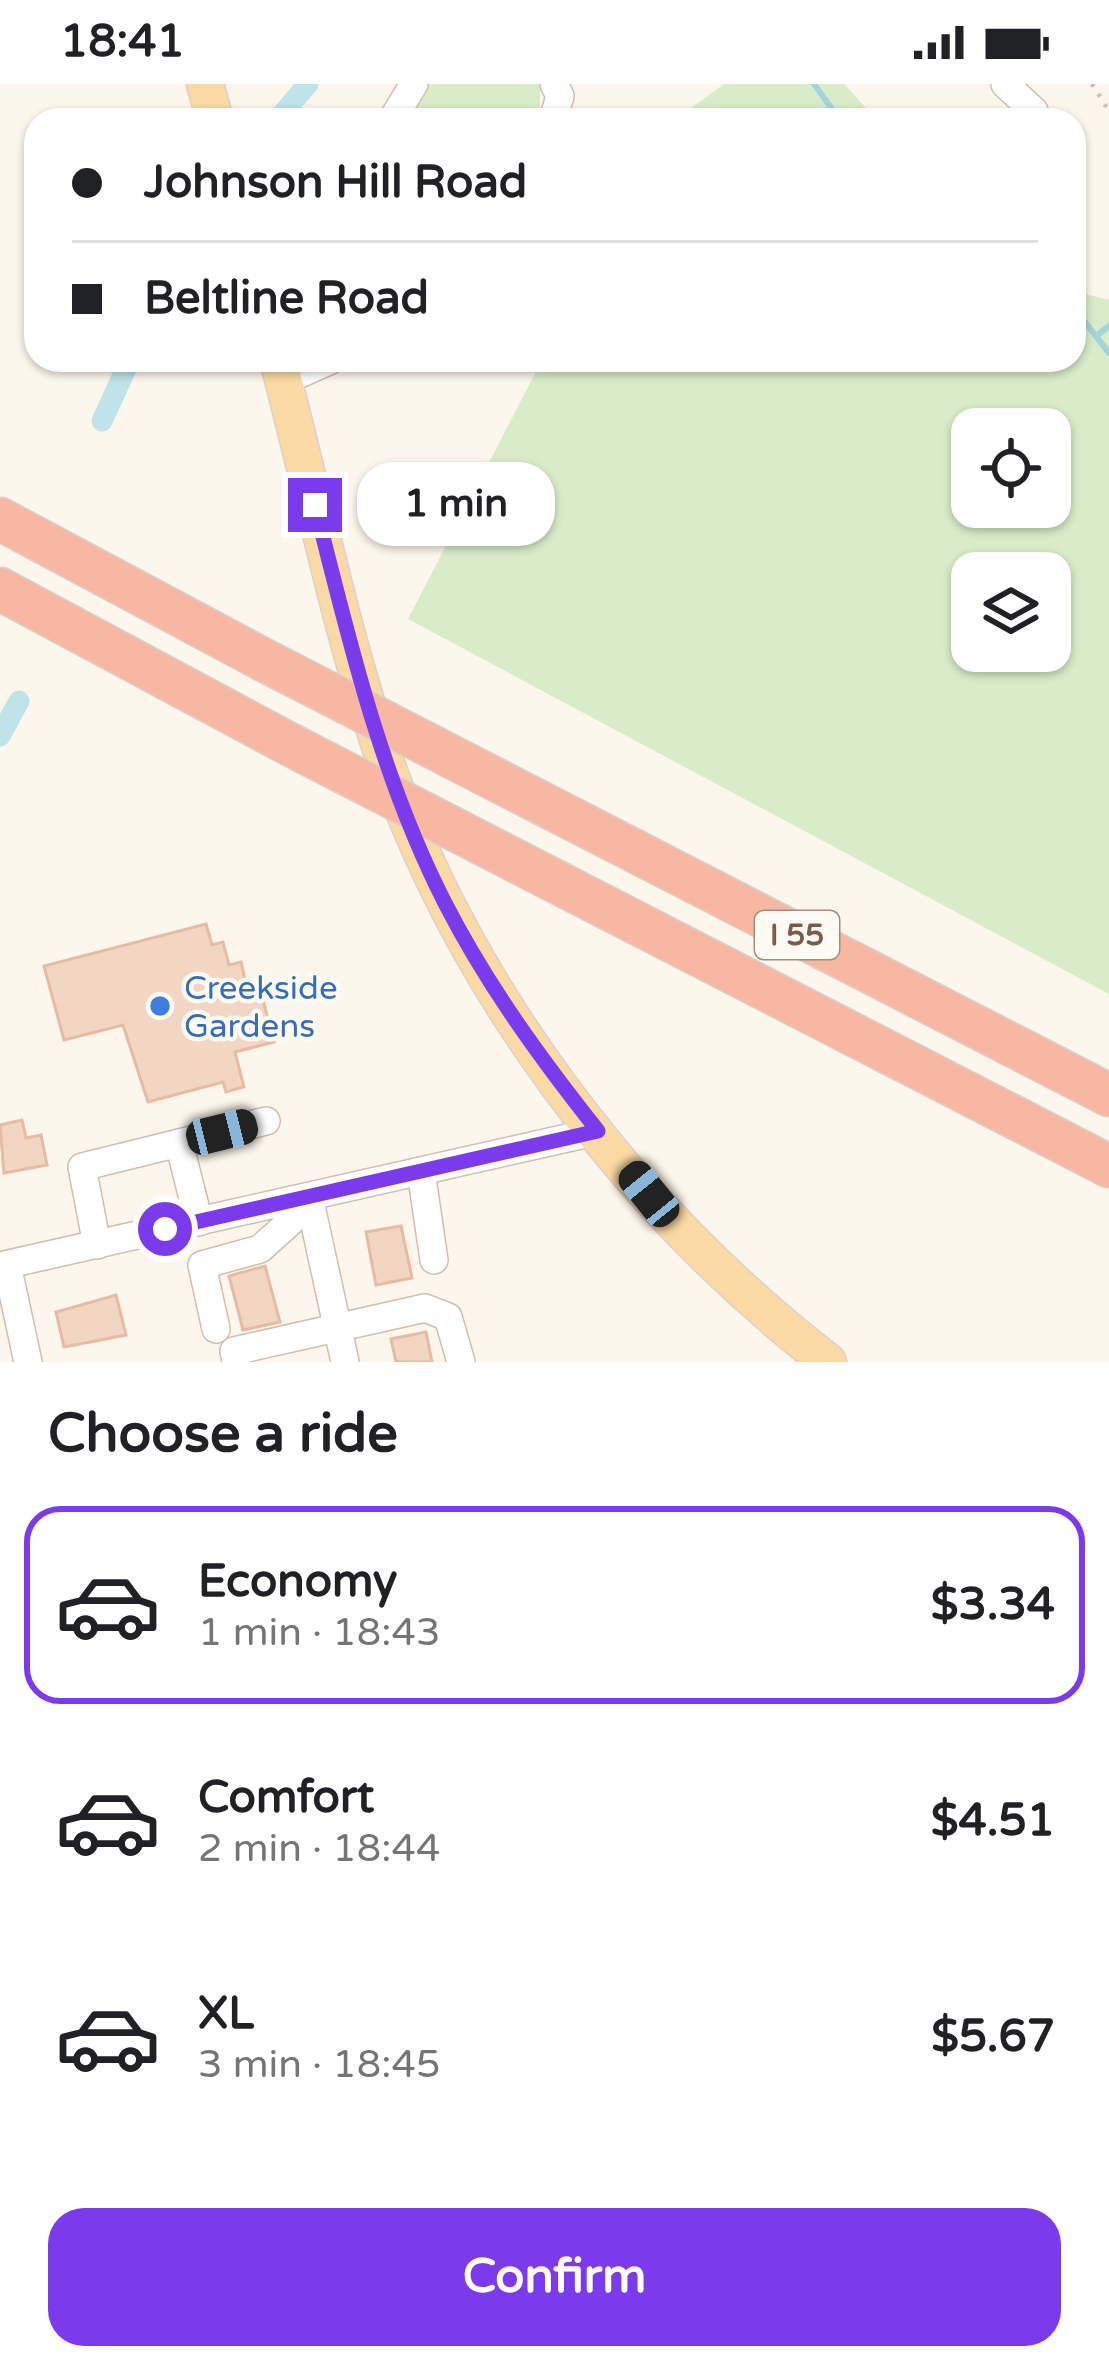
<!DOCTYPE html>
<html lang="en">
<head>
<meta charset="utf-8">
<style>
	:root { --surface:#fff; --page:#f2f2f2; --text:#202124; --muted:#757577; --line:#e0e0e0; --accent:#7c3aed }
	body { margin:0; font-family:"Varela Round",sans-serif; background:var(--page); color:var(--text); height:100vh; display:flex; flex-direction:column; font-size:45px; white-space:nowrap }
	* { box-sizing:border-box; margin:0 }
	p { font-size:39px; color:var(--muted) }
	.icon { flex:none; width:66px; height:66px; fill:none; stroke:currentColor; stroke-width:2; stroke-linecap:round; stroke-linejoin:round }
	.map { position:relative; height:1278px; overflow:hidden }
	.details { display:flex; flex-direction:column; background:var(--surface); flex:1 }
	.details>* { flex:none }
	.banner { position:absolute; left:24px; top:24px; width:1062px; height:264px; border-radius:36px; box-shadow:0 3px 9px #0004; display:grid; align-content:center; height:264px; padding:0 48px; background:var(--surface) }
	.controls { position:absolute; left:951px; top:324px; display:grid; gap:24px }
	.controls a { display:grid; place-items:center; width:120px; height:120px; border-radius:24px; background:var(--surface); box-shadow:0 3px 9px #0004; font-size:60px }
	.end { position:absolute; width:54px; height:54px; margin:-27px; border:15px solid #7c3aed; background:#fff; box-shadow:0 0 0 6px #fff }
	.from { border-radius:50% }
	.bubble { position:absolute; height:84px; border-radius:36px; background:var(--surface); box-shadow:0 3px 9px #0004; font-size:39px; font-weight:700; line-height:84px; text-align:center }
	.car { position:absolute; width:36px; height:72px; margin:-36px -18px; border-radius:15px; box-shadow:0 0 9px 3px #0007; background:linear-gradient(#222 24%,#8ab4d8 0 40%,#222 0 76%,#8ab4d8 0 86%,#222 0) }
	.banner b { display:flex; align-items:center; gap:42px; height:114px; font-size:45px }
	.banner b+b { border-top:3px solid var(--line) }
	.banner i { width:30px; height:30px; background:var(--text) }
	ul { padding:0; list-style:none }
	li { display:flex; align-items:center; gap:36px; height:198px; margin:0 24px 18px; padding:0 24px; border:6px solid transparent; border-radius:36px }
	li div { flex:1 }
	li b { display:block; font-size:45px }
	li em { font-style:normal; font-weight:700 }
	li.on { border-color:var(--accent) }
	li>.icon { width:108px; height:108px; stroke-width:1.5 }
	h2 { padding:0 48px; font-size:54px; line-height:144px }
	.action { display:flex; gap:24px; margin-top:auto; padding:24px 48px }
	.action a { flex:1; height:138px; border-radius:36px; background:var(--accent); color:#fff; font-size:48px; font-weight:700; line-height:138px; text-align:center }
	.status { display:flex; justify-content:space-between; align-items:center; height:84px; padding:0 60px; background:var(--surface); direction:ltr }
	.status svg { height:33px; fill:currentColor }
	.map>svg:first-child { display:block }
	.green { fill:#d8ecc9; fill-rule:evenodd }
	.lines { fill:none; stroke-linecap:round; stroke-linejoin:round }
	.stream { stroke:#a5d3da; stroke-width:6 }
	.canal { stroke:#bfe3e8; stroke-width:21 }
	.building { fill:#f3d5c3; stroke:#e6bba3; stroke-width:3 }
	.minor-casing { stroke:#d1beb0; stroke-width:30 }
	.major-casing { stroke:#dad1cd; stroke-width:39 }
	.highway-casing { stroke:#dad1cd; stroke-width:45 }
	.path { stroke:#d9b8a5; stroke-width:4.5; stroke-dasharray:3 9; stroke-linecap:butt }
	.minor { stroke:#fff; stroke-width:27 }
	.major { stroke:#fbd9a5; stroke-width:36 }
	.highway { stroke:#f7b7a3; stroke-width:42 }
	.highway-bridge-casing { stroke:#dad1cd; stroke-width:45; stroke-linecap:butt }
	.highway-bridge { stroke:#f7b7a3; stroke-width:42 }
	.route { stroke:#7c3aed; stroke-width:15 }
	.shop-dot { fill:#3f7fe0; stroke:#fffaf3; stroke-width:4.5 }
	.labels { text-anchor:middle; stroke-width:9; stroke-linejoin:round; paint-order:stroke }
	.shield { fill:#fffaf3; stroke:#a28b7f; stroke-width:3 }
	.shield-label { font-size:30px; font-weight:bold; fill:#7a5c4d }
	.shop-label { font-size:33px; fill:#366cbe; stroke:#fffaf3; text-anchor:start }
</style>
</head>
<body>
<div class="status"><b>18:41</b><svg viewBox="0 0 49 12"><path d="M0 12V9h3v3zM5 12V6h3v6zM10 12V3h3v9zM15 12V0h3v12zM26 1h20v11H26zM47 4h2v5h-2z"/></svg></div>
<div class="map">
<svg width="1109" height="1278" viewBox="0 0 1109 1278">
	<rect width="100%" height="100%" fill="#fdf6ec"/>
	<g class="green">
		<path d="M 420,0 L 540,0 L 540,36 L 399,36 Z"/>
		<path d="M 724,0 L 844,0 L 877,36 L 675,36 Z"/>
		<path d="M 1074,207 L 1109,216 L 1109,910 L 408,535 L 542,276 L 1074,276 ZM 1050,345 L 1050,423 L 972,423 L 972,345 ZM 1050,489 L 1050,567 L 972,567 L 972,489 Z"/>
	</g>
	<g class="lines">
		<g class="stream">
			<path d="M 814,0 L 840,36"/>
			<path d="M 1074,224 L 1109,269"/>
			<path d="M 1096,252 L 1109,242"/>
		</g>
		<g class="canal">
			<path d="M 277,36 L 308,0"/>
			<path d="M 102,337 L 130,276"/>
			<path d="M 0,652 L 19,617"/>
		</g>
	</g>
	<g class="building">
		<path d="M 206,840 L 212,861 L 223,858 L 229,881 L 241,878 L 247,904 L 259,901 L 274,958 L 235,968 L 244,1003 L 226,1008 L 223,998 L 148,1018 L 123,941 L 64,956 L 44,882 Z"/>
		<path d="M 22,1036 L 26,1054 L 41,1051 L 47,1081 L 4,1089 L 0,1041 Z"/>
		<path d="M 401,1142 L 412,1194 L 376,1201 L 366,1148 Z"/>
		<path d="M 265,1182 L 280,1238 L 243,1246 L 229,1192 Z"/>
		<path d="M 116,1211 L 126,1251 L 64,1263 L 56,1228 Z"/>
		<path d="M 426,1248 L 432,1278 L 396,1278 L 391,1255 Z"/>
	</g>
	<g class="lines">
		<defs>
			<g id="minor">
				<path d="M 1005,0 L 1034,27"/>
				<path d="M 392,36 L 414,0"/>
				<path d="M 553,36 L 560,12 L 554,0"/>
				<path d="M 284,297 L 331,276"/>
				<path d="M 179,1059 L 266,1037"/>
				<path d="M 421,1087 L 434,1176"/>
				<path d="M 309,1113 L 345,1278"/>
				<path d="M 97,1161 L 82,1083 L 179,1059 L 199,1138"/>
				<path d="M 7,1181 L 28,1278"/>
				<path d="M 0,1182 L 598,1047"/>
				<path d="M 216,1245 L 202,1181 L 260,1165 L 311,1119"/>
				<path d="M 236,1278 L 234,1267 L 425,1224 L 448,1233 L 461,1278"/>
			</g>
			<g id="major">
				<path d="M 205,0 L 215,36"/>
				<path d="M 278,276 C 312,404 338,536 380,662 C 460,902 629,1124 828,1278"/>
			</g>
			<g id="highway">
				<path d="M 0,435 L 260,574"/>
				<path d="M 0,505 L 291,661"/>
				<path d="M 485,690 L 1109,1011"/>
				<path d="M 518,778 L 1109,1082"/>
			</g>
		</defs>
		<use href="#minor" class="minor-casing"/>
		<use href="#major" class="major-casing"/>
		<use href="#highway" class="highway-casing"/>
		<path class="path" d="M 1092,0 L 1109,27"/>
		<use href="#minor" class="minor"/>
		<use href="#major" class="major"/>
		<use href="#highway" class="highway"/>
		<defs>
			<g id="highway-bridge">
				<path d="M 260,574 L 485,690"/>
				<path d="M 291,661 L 518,778"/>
			</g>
		</defs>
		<use href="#highway-bridge" class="highway-bridge-casing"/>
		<use href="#highway-bridge" class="highway-bridge"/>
	</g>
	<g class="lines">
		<path class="route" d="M 165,1145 L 598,1047 C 541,975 487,901 445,819 C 381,694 349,556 315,421"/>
	</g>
	<circle class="shop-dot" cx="160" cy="922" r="12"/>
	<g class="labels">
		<rect class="shield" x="755" y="827" width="84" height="48" rx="9"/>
		<g class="shield-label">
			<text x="797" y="861">I 55</text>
		</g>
		<g class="shop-label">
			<text x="184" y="915">Creekside<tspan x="184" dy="38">Gardens</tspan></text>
		</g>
	</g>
</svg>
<div class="controls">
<a><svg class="icon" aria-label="locate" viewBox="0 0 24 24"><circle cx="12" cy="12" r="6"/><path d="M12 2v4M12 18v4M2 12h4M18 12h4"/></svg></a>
<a><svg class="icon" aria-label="layers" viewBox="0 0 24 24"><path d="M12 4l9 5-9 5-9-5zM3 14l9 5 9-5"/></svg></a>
</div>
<i class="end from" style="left:165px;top:1145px"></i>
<i class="end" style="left:315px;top:421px"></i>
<div class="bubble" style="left:357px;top:378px;width:198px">1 min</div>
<i class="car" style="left:222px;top:1048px;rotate:76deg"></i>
<i class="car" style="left:649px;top:1110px;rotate:321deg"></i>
<div class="banner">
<b><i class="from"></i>Johnson Hill Road</b>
<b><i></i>Beltline Road</b>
</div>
</div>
<section class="details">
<h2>Choose a ride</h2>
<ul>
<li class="on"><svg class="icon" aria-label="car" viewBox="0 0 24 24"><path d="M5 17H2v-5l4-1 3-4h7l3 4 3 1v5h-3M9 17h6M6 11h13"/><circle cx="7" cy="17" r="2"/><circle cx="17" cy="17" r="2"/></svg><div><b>Economy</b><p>1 min · 18:43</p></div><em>$3.34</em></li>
<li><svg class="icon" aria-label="car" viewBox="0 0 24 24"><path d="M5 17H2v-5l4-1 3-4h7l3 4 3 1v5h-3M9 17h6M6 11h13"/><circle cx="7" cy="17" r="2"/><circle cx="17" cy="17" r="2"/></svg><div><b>Comfort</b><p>2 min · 18:44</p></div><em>$4.51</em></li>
<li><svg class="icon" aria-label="car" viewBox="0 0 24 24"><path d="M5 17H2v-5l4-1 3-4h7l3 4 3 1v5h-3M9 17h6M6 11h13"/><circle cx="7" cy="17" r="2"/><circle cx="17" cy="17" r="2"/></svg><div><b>XL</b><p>3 min · 18:45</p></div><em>$5.67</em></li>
</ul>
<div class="action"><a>Confirm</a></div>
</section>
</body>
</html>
